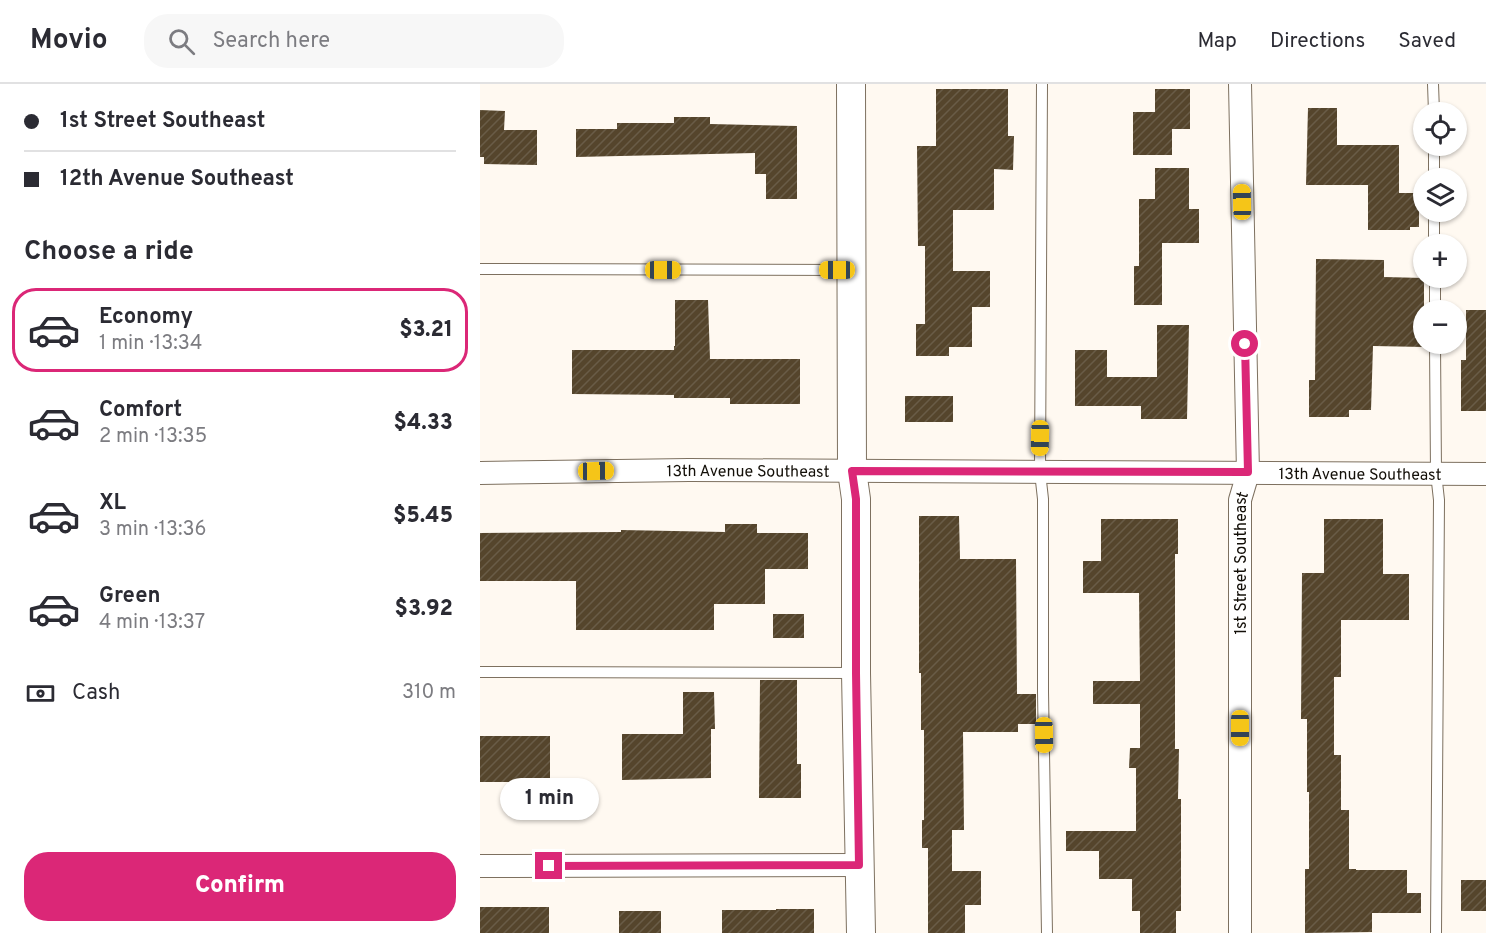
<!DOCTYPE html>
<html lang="en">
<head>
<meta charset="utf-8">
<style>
	:root { --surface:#fff; --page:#f7f7f7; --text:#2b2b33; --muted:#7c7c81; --line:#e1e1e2; --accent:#db2777 }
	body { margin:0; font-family:Overpass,sans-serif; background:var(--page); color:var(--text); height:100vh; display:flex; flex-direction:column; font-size:22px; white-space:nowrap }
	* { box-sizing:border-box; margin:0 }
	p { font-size:20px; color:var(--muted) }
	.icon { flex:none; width:33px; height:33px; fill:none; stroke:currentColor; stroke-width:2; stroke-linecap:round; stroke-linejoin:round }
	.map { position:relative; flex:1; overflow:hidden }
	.drawer { display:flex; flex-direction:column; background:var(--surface); width:480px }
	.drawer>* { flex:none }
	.guide { display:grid; align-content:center; height:132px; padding:0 24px; background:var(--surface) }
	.fabs { position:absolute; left:933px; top:18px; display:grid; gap:12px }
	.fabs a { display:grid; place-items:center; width:54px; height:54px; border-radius:50%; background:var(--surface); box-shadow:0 2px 4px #0004; font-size:30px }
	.end { position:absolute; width:27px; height:27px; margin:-14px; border:8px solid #db2777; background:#fff; box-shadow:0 0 0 3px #fff }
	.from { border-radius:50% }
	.bubble { position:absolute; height:42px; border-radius:21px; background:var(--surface); box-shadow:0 2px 4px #0004; font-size:20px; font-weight:800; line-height:42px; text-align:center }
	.car { position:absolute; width:18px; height:36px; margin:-18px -9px; border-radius:8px; box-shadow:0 0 4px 2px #0007; background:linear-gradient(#f5c518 24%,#345 0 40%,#f5c518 0 76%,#345 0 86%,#f5c518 0) }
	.guide b { display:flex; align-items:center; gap:21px; height:57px; font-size:22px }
	.guide b+b { border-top:2px solid var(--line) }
	.guide i { width:15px; height:15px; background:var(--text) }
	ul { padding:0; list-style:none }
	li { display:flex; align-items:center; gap:18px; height:84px; margin:0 12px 9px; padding:0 12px; border:3px solid transparent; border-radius:24px }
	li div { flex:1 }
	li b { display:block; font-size:22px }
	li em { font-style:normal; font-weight:800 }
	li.current { border-color:var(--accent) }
	li>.icon { width:54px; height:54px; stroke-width:1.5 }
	h2 { padding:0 24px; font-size:27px; line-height:72px }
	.pay { display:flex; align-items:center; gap:15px; height:66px; padding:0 24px; font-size:22px }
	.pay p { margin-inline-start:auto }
	.action { display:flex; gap:12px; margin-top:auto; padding:12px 24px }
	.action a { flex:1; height:69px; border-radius:24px; background:var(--accent); color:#fff; font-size:24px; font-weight:800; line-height:69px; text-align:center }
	header { display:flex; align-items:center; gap:36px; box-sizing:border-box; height:84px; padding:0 30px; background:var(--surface); border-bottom:2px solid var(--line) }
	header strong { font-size:28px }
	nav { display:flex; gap:33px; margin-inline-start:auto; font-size:21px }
	.search { width:420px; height:54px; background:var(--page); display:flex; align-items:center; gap:15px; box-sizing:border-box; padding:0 21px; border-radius:24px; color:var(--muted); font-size:22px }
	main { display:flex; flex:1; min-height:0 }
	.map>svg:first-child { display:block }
	.building { fill:url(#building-hatch) }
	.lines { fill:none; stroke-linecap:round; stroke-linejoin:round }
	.service-casing { stroke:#7d705f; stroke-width:12 }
	.minor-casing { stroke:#7d705f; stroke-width:24 }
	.tertiary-casing { stroke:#7d705f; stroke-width:30 }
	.service { stroke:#fff; stroke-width:10 }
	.minor { stroke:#fff; stroke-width:22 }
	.tertiary { stroke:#fff; stroke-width:28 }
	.route { stroke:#db2777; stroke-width:8 }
	.labels { text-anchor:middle; stroke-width:6; stroke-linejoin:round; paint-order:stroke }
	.street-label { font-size:16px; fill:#130f08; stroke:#fff9f1 }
</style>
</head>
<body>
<header>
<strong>Movio</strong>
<div class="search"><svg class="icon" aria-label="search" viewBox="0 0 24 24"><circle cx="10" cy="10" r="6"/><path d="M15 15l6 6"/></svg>Search here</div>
<nav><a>Map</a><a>Directions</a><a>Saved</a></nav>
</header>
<main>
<section class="drawer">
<div class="guide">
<b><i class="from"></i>1st Street Southeast</b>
<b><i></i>12th Avenue Southeast</b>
</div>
<h2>Choose a ride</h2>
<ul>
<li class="current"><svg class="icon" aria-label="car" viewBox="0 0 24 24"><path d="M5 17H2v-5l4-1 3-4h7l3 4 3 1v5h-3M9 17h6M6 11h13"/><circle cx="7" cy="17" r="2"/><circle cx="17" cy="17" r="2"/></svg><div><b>Economy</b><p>1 min · 13:34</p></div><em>$3.21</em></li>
<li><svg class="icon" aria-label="car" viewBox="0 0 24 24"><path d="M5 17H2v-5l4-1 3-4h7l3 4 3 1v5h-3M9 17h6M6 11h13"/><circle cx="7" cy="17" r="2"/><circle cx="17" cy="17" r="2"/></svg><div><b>Comfort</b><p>2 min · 13:35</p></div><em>$4.33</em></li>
<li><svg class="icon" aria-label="car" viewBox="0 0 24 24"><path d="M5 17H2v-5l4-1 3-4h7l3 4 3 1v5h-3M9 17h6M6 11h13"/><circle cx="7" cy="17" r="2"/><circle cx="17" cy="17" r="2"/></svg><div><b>XL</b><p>3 min · 13:36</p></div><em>$5.45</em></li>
<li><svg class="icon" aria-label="car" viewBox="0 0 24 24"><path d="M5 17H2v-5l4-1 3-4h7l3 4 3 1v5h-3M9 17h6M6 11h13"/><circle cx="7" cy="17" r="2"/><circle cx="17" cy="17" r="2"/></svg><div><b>Green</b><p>4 min · 13:37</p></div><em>$3.92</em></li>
</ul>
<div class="pay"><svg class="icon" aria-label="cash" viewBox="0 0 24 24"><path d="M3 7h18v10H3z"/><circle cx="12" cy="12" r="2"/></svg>Cash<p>310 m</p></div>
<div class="action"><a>Confirm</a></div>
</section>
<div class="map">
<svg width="1006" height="849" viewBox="0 0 1006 849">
	<defs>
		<pattern id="building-hatch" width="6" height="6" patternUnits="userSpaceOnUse" patternTransform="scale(1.5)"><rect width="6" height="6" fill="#55452c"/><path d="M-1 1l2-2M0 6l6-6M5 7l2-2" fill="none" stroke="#695c47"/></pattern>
	</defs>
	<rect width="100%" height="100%" fill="#fff9f1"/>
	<g class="building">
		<path d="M 456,5 L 528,5 L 528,52 L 534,52 L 533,86 L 514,85 L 514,126 L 473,126 L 473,187 L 510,187 L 510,223 L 492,223 L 492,263 L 469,263 L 469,272 L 436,272 L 436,240 L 445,240 L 445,162 L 438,162 L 437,62 L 456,62 Z"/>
		<path d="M 675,5 L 710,5 L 710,45 L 692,45 L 692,71 L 653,71 L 653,28 L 675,28 Z"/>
		<path d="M 828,24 L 857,24 L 857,61 L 919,61 L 919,109 L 939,109 L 939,143 L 930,143 L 930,146 L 888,146 L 888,101 L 826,101 Z"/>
		<path d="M 0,26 L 25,27 L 24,46 L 57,46 L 57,81 L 4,80 L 4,73 L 0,73 Z"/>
		<path d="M 194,33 L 230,33 L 230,40 L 317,42 L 317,115 L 286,115 L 286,90 L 275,90 L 275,69 L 96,73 L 96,45 L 137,45 L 137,39 L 194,39 Z"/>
		<path d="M 675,84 L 709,84 L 709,125 L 719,125 L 719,159 L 682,159 L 682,221 L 654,221 L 654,182 L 659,182 L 659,115 L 675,115 Z"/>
		<path d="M 836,175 L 904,176 L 904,193 L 944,194 L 944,263 L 893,262 L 891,326 L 869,326 L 869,333 L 829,333 L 829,296 L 835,296 Z"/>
		<path d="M 195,216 L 228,216 L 230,275 L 320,275 L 320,320 L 250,320 L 250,314 L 194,314 L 194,311 L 92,310 L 92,266 L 194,266 L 194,262 L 195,262 Z"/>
		<path d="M 986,226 L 1006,226 L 1006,327 L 981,327 L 981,276 L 986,276 Z"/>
		<path d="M 677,241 L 709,241 L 707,335 L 661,335 L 661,322 L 595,322 L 595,266 L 627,266 L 627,293 L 677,293 Z"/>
		<rect x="425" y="312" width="48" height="26"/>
		<path d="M 439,432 L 479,432 L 480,475 L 536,475 L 537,610 L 556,610 L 556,640 L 538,640 L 538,648 L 483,648 L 484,746 L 472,746 L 472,787 L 501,787 L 501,821 L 485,821 L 485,849 L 448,849 L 448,764 L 442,764 L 442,736 L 444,736 L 444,646 L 441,646 L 441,589 L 439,589 Z"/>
		<path d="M 621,435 L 698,435 L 698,470 L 695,470 L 695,665 L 699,665 L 698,715 L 701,715 L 701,827 L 696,827 L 696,849 L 660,849 L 660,827 L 652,827 L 652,795 L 619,795 L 619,767 L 586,767 L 586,747 L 656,747 L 656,684 L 649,684 L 650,664 L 660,664 L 660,620 L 613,620 L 613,597 L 660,597 L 659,509 L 603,509 L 603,477 L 621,477 Z"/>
		<path d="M 844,435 L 903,435 L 903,490 L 929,490 L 929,536 L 861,536 L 861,593 L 854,593 L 854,671 L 861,671 L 861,726 L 869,726 L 869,785 L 876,785 L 876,786 L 927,786 L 927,809 L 941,809 L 941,829 L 892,829 L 892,848 L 825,849 L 825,785 L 829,785 L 829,708 L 827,708 L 827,635 L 821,635 L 822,489 L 844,489 Z"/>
		<path d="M 245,440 L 277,440 L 277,449 L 328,449 L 328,485 L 285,485 L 285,520 L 234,520 L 234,546 L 96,546 L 96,497 L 0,497 L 0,449 L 141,448 L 141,446 L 245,448 Z"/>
		<rect x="293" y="530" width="31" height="24"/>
		<path d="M 280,596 L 317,596 L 317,680 L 321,680 L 321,714 L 279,714 Z"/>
		<path d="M 203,608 L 234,608 L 235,645 L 231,645 L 231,694 L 142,696 L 142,650 L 203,650 Z"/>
		<path d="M 0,652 L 70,652 L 70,701 L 32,701 L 32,698 L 0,698 Z"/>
		<rect x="981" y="796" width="25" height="31"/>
		<rect x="0" y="823" width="69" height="26"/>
		<path d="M 296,825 L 334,825 L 334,849 L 242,849 L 242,826 L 296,826 Z"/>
		<rect x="139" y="827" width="42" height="22"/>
	</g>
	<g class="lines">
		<defs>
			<g id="service">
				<path d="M 562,0 L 560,388 L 563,415 L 563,608 L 567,849"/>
				<path d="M 953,0 L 954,28"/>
				<path d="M 954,62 L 954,94"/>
				<path d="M 954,128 L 954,160"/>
				<path d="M 0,185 L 371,186"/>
				<path d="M 955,194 L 955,226"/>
				<path d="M 955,260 L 956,389 L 959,416 L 956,849"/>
				<path d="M 0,588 L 375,589"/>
			</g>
			<g id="minor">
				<path id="s1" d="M 0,389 L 209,386 L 1006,390"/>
				<path d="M 0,782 L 379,781"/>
				<path id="s2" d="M 760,849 L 760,416 L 768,389 L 760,0"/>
			</g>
			<path id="tertiary" d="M 371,0 L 372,387 L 376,415 L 376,589 L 381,849"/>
		</defs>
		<use href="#service" class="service-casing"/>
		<use href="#minor" class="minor-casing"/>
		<use href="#tertiary" class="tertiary-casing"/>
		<use href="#service" class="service"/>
		<use href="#minor" class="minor"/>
		<use href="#tertiary" class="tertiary"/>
	</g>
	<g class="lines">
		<path class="route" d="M 69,782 L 379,781 L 376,589 L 376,415 L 372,387 L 768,388 L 765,260"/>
	</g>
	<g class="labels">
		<g class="street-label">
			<text dy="6" stroke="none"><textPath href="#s1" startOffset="268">13th Avenue Southeast</textPath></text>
			<text dy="6" stroke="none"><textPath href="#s1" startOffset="880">13th Avenue Southeast</textPath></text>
			<text dy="6" stroke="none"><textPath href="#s2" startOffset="370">1st Street Southeast</textPath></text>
		</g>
	</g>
</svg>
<div class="fabs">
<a><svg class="icon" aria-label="locate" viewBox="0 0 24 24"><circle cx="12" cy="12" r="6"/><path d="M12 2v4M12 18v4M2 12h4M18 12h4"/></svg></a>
<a><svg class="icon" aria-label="layers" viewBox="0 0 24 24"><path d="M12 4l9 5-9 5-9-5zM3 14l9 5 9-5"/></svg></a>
<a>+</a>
<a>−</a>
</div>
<i class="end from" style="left:765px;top:260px"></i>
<i class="end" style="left:69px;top:782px"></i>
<div class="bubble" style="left:20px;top:694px;width:99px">1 min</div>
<i class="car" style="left:762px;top:118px;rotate:359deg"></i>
<i class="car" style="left:183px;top:186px;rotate:90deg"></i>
<i class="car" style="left:357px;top:186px;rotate:270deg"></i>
<i class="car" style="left:560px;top:354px;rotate:181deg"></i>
<i class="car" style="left:116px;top:387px;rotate:89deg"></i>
<i class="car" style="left:760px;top:644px;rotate:180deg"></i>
<i class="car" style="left:564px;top:651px;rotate:179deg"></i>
</div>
</main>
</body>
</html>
